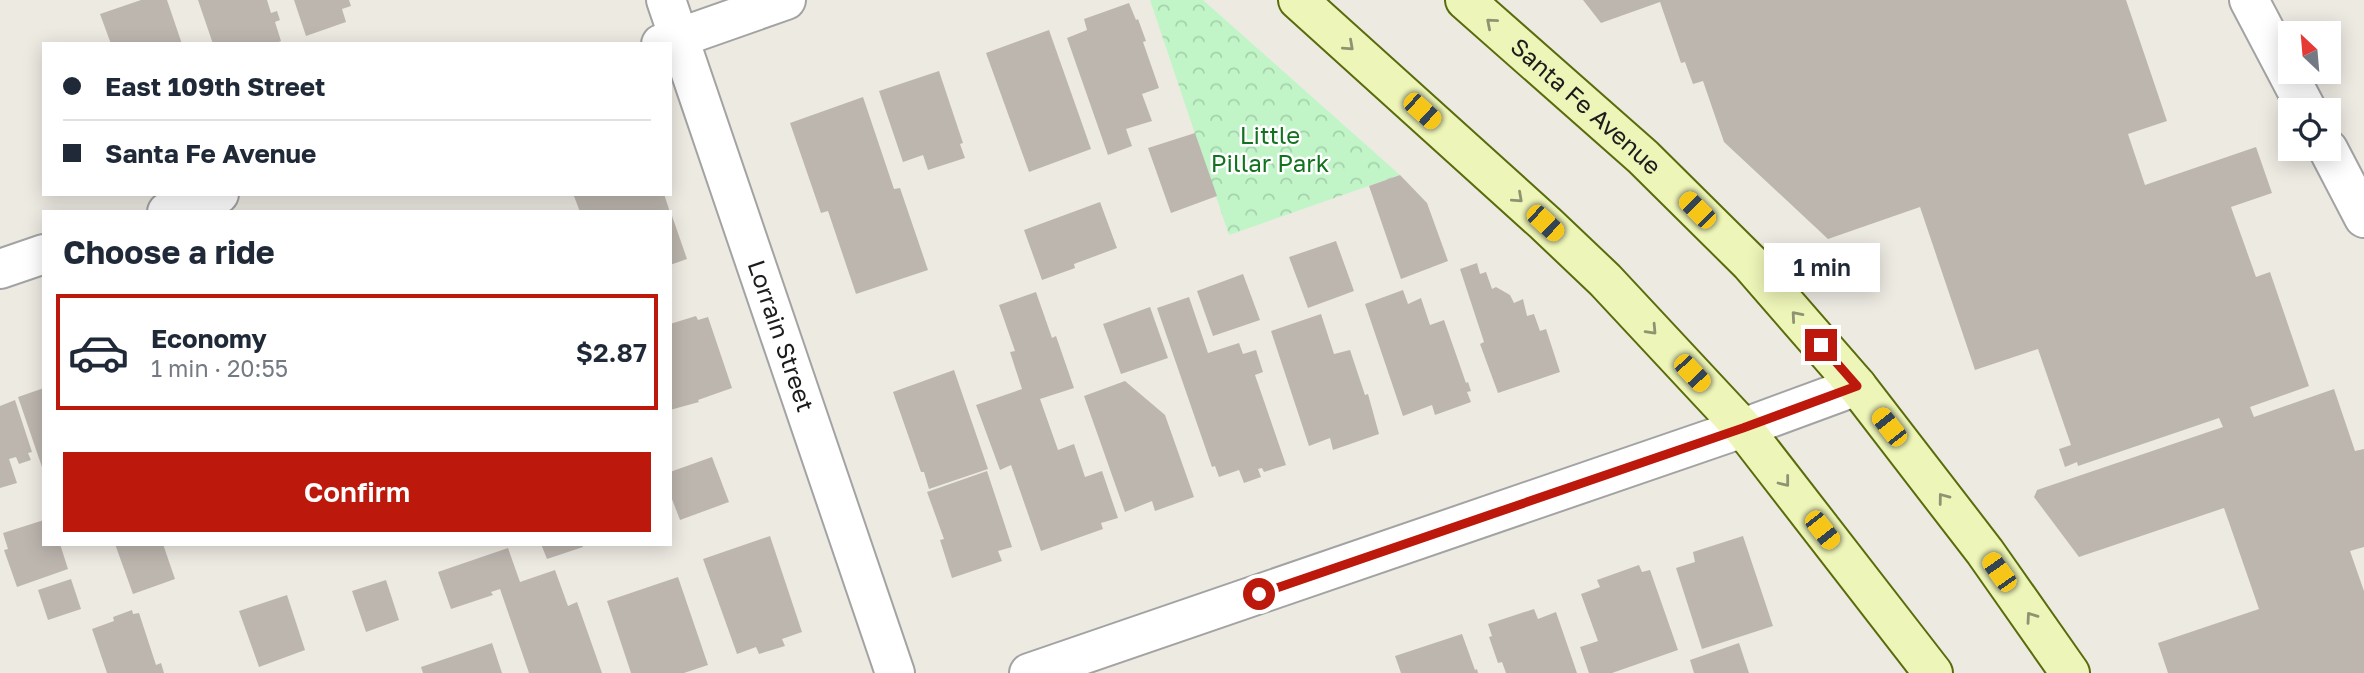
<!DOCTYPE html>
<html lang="en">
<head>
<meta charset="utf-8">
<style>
	:root { --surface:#fff; --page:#f6f6f7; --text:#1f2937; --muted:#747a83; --line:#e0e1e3; --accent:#bc180c }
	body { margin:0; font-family:"Golos Text",sans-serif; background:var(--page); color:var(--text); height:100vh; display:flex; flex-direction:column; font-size:26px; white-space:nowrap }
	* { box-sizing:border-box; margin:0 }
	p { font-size:23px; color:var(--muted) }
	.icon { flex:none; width:38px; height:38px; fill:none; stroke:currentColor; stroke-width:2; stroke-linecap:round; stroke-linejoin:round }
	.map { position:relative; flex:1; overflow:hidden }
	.details { position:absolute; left:42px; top:210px; width:630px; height:336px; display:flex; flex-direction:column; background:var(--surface); border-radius:0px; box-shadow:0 4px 18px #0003 }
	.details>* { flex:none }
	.hud { position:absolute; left:42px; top:42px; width:630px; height:154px; border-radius:0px; box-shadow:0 4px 18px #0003; display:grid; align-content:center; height:154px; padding:0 21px; background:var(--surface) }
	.needle { width:46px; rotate:334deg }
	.controls { position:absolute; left:2278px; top:21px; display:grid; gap:14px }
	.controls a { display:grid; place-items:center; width:63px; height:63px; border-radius:0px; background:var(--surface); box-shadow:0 4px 18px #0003; font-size:35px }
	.end { position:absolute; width:32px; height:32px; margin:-16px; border:9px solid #bc180c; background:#fff; box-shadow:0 0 0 4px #fff }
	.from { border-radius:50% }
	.bubble { position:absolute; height:49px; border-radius:0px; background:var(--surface); box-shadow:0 4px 18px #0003; font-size:23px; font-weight:600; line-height:49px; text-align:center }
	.car { position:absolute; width:21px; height:42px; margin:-21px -10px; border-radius:9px; box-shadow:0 0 5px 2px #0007; background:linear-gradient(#f5c518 24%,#345 0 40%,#f5c518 0 76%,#345 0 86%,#f5c518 0) }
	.hud b { display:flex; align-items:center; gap:24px; height:66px; font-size:26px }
	.hud b+b { border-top:2px solid var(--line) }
	.hud i { width:18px; height:18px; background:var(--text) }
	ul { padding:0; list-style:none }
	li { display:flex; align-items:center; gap:21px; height:116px; margin:0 14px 10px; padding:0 7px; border:4px solid transparent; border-radius:0px }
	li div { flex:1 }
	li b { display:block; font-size:26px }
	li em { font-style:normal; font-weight:600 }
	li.selected { border-color:var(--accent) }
	li>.icon { width:63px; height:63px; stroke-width:1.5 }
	h2 { padding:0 21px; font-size:32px; line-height:84px }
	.primary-button { display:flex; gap:14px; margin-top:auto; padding:14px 21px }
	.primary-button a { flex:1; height:80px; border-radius:0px; background:var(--accent); color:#fff; font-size:28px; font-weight:600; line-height:80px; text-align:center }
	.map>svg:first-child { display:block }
	.park { fill:url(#park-crowns) }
	.building { fill:#bdb6af }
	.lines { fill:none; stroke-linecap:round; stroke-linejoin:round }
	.street-casing { stroke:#a3a3a3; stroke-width:42 }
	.secondary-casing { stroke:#5a6b0b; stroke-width:42 }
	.street { stroke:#fff; stroke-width:38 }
	.secondary { stroke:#eef5b8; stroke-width:38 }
	.oneway { stroke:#909372 }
	.route { stroke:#bc180c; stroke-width:9 }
	.labels { text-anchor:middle; stroke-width:5; stroke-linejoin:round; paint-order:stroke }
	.street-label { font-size:24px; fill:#1c1c1c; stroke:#fff }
	.park-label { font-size:24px; fill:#127220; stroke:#fff }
</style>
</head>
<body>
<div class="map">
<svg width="2364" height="673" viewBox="0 0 2364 673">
	<defs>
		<pattern id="park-crowns" width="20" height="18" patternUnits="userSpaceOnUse" patternTransform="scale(1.75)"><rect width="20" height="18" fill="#c1f5c8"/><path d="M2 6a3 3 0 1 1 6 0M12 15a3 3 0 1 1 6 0" fill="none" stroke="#a5d1ab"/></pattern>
	</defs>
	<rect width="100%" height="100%" fill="#edeae2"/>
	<path class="park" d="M 1150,0 L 1203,0 L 1400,175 L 1229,235 Z"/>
	<g class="building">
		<path d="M 141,0 L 167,0 L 182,44 L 111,44 L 100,14 Z"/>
		<path d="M 198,0 L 267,0 L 271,13 L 277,11 L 280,20 L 275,22 L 281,41 L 274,44 L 213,44 Z"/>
		<path d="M 294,0 L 349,0 L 351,6 L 342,9 L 346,22 L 306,36 Z"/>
		<path d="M 1583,0 L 2126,0 L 2167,121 L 2128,134 L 2145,185 L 2256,147 L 2272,193 L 2231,207 L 2256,277 L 2270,272 L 2309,386 L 2250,407 L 2254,417 L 2334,389 L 2355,451 L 2364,449 L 2364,547 L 2350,551 L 2364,591 L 2364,673 L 2168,673 L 2158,643 L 2259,609 L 2224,508 L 2079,557 L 2034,497 L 2037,490 L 2223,427 L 2219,418 L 2078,466 L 2077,462 L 2065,467 L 2059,449 L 2071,445 L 2038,349 L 1975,370 L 1920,207 L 1828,239 L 1724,142 L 1703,81 L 1693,84 L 1685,62 L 1681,63 L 1660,2 L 1601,23 Z"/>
		<path d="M 1129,3 L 1136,20 L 1138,19 L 1146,41 L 1143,42 L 1159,88 L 1142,94 L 1152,121 L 1126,129 L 1132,146 L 1108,155 L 1067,38 L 1087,30 L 1084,19 Z"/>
		<path d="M 1049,30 L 1091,149 L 1029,172 L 986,53 Z"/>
		<path d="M 939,71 L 963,143 L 960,144 L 965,158 L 928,170 L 923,155 L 903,162 L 879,91 Z"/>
		<path d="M 863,97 L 894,189 L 900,188 L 928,270 L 856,294 L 828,211 L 821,213 L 790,123 Z"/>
		<path d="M 1195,133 L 1217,196 L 1171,213 L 1148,148 Z"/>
		<path d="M 1400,175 L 1427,203 L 1448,261 L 1401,279 L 1369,186 Z"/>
		<path d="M 580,194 L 664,194 L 670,212 L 580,212 L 574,196 Z"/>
		<path d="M 1100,202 L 1117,248 L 1074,264 L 1075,268 L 1042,280 L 1024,230 Z"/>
		<path d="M 671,213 L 687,259 L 670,265 L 670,214 Z"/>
		<path d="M 1336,241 L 1354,291 L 1308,308 L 1289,257 Z"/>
		<path d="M 1477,263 L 1480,274 L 1486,272 L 1492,289 L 1496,287 L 1510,295 L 1514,303 L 1523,299 L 1527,316 L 1534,314 L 1540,331 L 1546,329 L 1560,372 L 1498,393 L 1480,344 L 1484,342 L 1460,269 Z"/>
		<path d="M 1243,274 L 1260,320 L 1213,336 L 1197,291 Z"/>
		<path d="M 1403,290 L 1408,304 L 1421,298 L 1430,325 L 1444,320 L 1466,383 L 1468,382 L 1471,391 L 1467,392 L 1471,402 L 1435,415 L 1432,405 L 1403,416 L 1365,304 Z"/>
		<path d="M 1036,292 L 1052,338 L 1056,336 L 1074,388 L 1040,399 L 1058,450 L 1074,444 L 1085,477 L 1102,471 L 1118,518 L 1101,523 L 1103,529 L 1041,551 L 1011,465 L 1000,470 L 976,405 L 1022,389 L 1010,352 L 1015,351 L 999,305 Z"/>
		<path d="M 1189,297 L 1208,353 L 1239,343 L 1243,354 L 1256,350 L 1263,372 L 1255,375 L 1286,465 L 1264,472 L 1262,468 L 1258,469 L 1261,477 L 1244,483 L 1239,470 L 1219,477 L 1215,466 L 1212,467 L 1157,308 Z"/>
		<path d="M 1150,307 L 1168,358 L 1121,374 L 1103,324 Z"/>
		<path d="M 1321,314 L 1334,354 L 1350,350 L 1365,395 L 1368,394 L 1379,434 L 1333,450 L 1330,438 L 1309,446 L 1271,331 Z"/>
		<path d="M 696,316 L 698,320 L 708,317 L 732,388 L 698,400 L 699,402 L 670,410 L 670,324 Z"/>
		<path d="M 954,370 L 988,469 L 929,489 L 924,472 L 921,472 L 893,392 Z"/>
		<path d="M 1125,381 L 1165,415 L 1194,497 L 1155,511 L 1152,501 L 1125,512 L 1084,396 Z"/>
		<path d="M 44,388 L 44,470 L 43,470 L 18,397 Z"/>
		<path d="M 15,400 L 32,452 L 28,453 L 31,460 L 19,464 L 16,457 L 9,459 L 17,483 L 0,488 L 0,406 Z"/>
		<path d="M 712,457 L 729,502 L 680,520 L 670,494 L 670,472 Z"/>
		<path d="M 987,471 L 1012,547 L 998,551 L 1002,561 L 952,578 L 940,540 L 944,539 L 927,492 Z"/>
		<path d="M 44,520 L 44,544 L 60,544 L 68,569 L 17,587 L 4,550 L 8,549 L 3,533 Z"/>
		<path d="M 770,536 L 802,632 L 782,639 L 785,646 L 759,654 L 756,647 L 737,654 L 703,559 Z"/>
		<path d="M 1743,536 L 1773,626 L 1702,649 L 1676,568 L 1695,562 L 1693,552 Z"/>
		<path d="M 115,544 L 163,544 L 175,579 L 133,594 Z"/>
		<path d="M 541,544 L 582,544 L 583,547 L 547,559 Z"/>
		<path d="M 508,548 L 520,582 L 555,570 L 568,606 L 577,602 L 602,673 L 529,673 L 500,589 L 491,592 L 493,595 L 451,609 L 438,572 Z"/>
		<path d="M 1639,565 L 1642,572 L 1650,570 L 1678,650 L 1612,673 L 1589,673 L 1580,647 L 1598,641 L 1581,594 L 1600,587 L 1597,580 Z"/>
		<path d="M 678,577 L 708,665 L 684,673 L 631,673 L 607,601 Z"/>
		<path d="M 71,579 L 81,609 L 48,620 L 38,590 Z"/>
		<path d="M 386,580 L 399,620 L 366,632 L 352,591 Z"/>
		<path d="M 287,595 L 305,650 L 259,667 L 239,611 Z"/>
		<path d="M 1534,609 L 1538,619 L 1556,612 L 1577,673 L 1506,673 L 1502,662 L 1498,663 L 1489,637 L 1492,636 L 1488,624 Z"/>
		<path d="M 132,610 L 133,614 L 139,613 L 156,665 L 161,663 L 164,673 L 107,673 L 92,629 L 114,621 L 113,617 Z"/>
		<path d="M 1462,634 L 1475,670 L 1477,669 L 1478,673 L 1401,673 L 1395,656 Z"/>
		<path d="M 492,643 L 502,673 L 423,673 L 421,667 Z"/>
		<path d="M 1739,643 L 1749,673 L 1694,673 L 1690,660 Z"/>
	</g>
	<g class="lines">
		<defs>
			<g id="street">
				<path id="s1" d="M 666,0 L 895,673"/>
				<path d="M 2249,0 L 2307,110"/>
				<path d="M 661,44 L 786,0"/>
				<path d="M 2328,149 L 2364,218"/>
				<path d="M 167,212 L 219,194"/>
				<path d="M 0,269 L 44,254"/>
				<path d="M 1029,673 L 1743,428 L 1857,386"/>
			</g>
			<g id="secondary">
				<path d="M 1298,0 L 1545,223 L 1605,280 L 1743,428 L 1933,673"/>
				<path id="s2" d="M 1465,0 L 1643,157 L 1750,263 L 1857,386 L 1985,552 L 2070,673"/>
			</g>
		</defs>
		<use href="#street" class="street-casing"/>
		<use href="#secondary" class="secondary-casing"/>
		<use href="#street" class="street"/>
		<use href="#secondary" class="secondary"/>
	</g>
	<defs><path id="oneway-chevron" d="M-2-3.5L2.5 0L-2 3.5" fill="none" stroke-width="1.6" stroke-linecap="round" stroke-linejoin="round" transform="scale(1.75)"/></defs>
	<g class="oneway">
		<use href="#oneway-chevron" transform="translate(1491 23) rotate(-139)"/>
		<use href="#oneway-chevron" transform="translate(1349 46) rotate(42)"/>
		<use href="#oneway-chevron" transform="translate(1518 198) rotate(42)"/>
		<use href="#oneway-chevron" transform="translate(1796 316) rotate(-131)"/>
		<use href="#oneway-chevron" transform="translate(1652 330) rotate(47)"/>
		<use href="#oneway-chevron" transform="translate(1785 482) rotate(52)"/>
		<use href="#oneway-chevron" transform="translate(1943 498) rotate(-127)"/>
		<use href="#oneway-chevron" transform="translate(2031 617) rotate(-125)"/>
	</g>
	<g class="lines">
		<path class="route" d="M 1259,594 L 1743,428 L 1857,386 L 1821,345"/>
	</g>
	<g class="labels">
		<g class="street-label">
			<text dy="8" stroke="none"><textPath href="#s2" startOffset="161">Santa Fe Avenue</textPath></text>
			<text dy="8" stroke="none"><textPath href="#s1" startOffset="355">Lorrain Street</textPath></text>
		</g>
		<g class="park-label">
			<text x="1270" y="144">Little<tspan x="1270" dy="28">Pillar Park</tspan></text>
		</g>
	</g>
</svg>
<div class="controls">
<a><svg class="needle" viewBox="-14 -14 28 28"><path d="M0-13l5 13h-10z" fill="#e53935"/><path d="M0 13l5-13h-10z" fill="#747a83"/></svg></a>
<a><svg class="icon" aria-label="locate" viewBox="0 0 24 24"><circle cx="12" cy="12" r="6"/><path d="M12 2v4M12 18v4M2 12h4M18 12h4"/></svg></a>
</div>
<i class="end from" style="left:1259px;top:594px"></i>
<i class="end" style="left:1821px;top:345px"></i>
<div class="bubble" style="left:1764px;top:243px;width:116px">1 min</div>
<i class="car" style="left:1422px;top:111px;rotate:132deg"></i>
<i class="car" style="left:1697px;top:210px;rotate:315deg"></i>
<i class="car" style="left:1545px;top:223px;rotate:133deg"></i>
<i class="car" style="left:1692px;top:373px;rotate:137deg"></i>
<i class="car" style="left:1889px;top:427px;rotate:322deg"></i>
<i class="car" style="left:1822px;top:530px;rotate:142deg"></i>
<i class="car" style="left:1999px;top:572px;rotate:325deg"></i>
<div class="hud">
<b><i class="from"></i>East 109th Street</b>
<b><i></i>Santa Fe Avenue</b>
</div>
<section class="details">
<h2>Choose a ride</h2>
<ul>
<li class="selected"><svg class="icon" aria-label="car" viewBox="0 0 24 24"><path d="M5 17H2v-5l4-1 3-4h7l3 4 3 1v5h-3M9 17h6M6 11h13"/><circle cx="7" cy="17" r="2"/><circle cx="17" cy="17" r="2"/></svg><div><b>Economy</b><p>1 min · 20:55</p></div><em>$2.87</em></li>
</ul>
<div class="primary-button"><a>Confirm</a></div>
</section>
</div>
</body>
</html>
